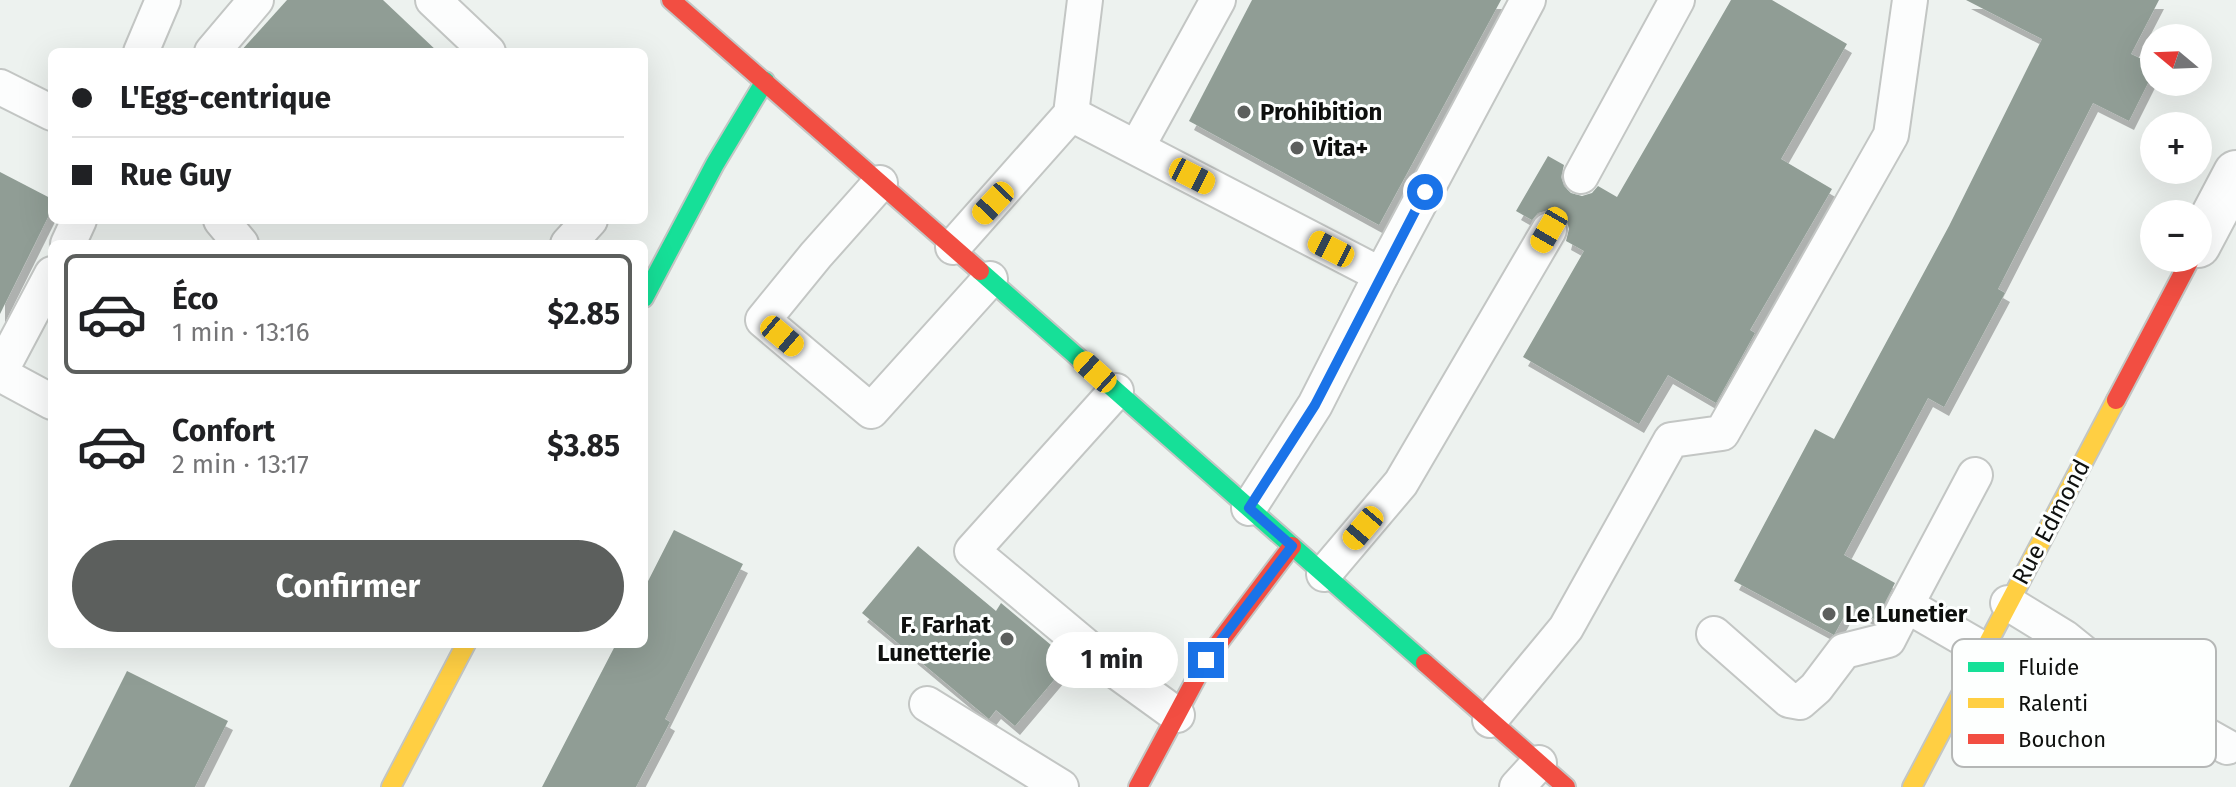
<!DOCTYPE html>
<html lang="fr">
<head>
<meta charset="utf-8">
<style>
	:root { --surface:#fff; --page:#f2f2f2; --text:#202124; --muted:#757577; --line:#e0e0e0; --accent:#5c5f5d }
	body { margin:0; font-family:"Fira Sans",sans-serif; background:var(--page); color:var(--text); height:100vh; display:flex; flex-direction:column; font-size:30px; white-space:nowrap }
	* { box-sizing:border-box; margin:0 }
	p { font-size:26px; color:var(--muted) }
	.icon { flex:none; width:44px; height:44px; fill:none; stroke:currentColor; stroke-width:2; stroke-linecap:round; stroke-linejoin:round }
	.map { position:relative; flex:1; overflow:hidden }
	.details { position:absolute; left:48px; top:240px; width:600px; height:408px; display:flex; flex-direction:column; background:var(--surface); border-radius:12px; box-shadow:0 8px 32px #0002 }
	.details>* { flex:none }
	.guide { position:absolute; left:48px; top:48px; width:600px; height:176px; border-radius:12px; box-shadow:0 8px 32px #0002; display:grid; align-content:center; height:176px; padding:0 24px; background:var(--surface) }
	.needle { width:52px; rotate:289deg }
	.controls { position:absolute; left:2140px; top:24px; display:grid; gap:16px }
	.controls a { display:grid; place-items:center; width:72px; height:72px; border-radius:50%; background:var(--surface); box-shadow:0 8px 32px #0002; font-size:40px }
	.end { position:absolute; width:36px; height:36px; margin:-18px; border:10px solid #1a73e8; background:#fff; box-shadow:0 0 0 4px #fff }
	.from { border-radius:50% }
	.bubble { position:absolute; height:56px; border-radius:28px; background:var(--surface); box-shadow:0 8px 32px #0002; font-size:26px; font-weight:700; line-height:56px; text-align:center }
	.car { position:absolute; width:24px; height:48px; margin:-24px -12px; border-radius:10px; box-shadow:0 0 6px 2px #0007; background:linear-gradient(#f5c518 24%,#345 0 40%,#f5c518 0 76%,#345 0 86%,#f5c518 0) }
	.guide b { display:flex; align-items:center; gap:28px; height:76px; font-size:30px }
	.guide b+b { border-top:2px solid var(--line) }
	.guide i { width:20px; height:20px; background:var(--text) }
	ul { padding:14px 0 0; list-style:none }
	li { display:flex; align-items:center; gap:24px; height:120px; margin:0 16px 12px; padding:0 8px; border:4px solid transparent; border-radius:12px }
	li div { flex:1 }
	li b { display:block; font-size:30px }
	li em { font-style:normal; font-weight:700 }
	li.active { border-color:var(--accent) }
	li>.icon { width:72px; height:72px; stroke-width:1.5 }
	.cta { display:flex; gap:16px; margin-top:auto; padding:16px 24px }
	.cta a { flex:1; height:92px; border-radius:48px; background:var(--accent); color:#fff; font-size:32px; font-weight:700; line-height:92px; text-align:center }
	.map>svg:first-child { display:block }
	.building { fill:#909d95; filter:url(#shadow) }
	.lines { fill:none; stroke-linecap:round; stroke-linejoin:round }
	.lane-casing { stroke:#c3c6c4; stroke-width:38 }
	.street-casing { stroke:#c3c6c4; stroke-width:48 }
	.fast-casing { stroke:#c3c6c4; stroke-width:22 }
	.slow-casing { stroke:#c3c6c4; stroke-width:22 }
	.jam-casing { stroke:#c3c6c4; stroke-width:22 }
	.lane { stroke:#fcfdfd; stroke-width:34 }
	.street { stroke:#fcfdfd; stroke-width:44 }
	.fast { stroke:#16e098; stroke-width:18 }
	.slow { stroke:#ffcf43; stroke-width:18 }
	.jam { stroke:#f24e42; stroke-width:18 }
	.route { stroke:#1a73e8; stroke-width:10 }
	.poi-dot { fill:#5c5f5d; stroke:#fdfffe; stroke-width:3 }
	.labels { text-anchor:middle; stroke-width:6; stroke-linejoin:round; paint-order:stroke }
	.poi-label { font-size:24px; font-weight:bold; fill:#0e100e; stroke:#fdfffe; text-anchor:start }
	.street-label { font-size:24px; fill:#0e100e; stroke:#fdfffe }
	.key { fill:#fdfffe; stroke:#b5b7b6; stroke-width:2 }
	.key-label { font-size:22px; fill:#0e100e }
</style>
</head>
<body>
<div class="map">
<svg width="2236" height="787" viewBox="0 0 2236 787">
	<defs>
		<filter id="shadow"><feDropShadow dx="5" dy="9" stdDeviation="0" flood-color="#0004"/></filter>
	</defs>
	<rect width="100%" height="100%" fill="#edf2ef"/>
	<g class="building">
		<path d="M 287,0 L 383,0 L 438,52 L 240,52 Z"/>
		<path d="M 1252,0 L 1501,0 L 1379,225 L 1189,121 Z"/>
		<path d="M 1731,0 L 1772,0 L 1847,44 L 1781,159 L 1832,189 L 1750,330 L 1755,333 L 1716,403 L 1668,375 L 1639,424 L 1523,357 L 1584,251 L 1566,241 L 1569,229 L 1567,221 L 1560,213 L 1548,210 L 1538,213 L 1532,220 L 1516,211 L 1548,156 L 1564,165 L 1561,177 L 1564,186 L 1571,193 L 1582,196 L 1592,193 L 1598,186 L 1617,197 Z"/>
		<path d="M 1966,0 L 2159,0 L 2131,54 L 2154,65 L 2154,71 L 2129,121 L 2093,103 L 1998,289 L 2005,293 L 1944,407 L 1928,398 L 1844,555 L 1895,583 L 1876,620 L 1850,606 L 1834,635 L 1734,581 L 1815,429 L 1834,439 L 1949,226 L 2042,39 Z"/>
		<path d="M 0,172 L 52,199 L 52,209 L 0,314 Z"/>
		<path d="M 674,530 L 743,564 L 665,719 L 670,722 L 636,787 L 542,787 L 616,644 L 644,644 L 644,589 Z"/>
		<path d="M 918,546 L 996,611 L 1001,603 L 1070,661 L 1015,726 L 996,710 L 989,719 L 862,613 Z"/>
		<path d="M 127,671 L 228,721 L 195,787 L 69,787 Z"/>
	</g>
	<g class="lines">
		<defs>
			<g id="lane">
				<path d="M 433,0 L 488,52"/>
				<path d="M 141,52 L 163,0"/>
				<path d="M 212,52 L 256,0"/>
				<path d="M 0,87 L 52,113"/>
				<path d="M 1071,114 L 1381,275"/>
				<path d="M 1137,147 L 1218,0"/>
				<path d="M 1581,176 L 1677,0"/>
				<path d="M 880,183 L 816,255 L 763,320 L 871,411 L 990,279"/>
				<path d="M 221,220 L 241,244"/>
				<path d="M 68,244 L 79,220"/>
				<path d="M 568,244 L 590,220"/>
				<path d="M 953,247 L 1071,114 L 1085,0"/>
				<path d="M 0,372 L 52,274"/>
				<path d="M 0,374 L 52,402"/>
				<path d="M 1116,391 L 972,551 L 1112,668 L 1177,715"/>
				<path d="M 1249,508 L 1315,405 L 1381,275 L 1528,0"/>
				<path d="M 1324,574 L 1401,483 L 1549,230"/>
				<path d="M 2008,603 L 2065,638 L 2138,697 L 2227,747"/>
				<path d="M 1906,605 L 1975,475"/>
				<path d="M 1714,634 L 1789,700 L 1800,702 L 1816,688 L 1844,651 L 1888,640 L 1906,605 L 1984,650"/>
				<path d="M 927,704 L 1061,787"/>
				<path d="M 1490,720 L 1566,628 L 1671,440 L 1722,433 L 1891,135 L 1910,0"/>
				<path d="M 1517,787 L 1539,763"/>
			</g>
			<path id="street" d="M 2198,245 L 2236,173"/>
			<g id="fast">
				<path d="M 980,271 L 1425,663"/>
				<path d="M 644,298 L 715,164 L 765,81"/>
			</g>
			<g id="slow">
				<path d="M 391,787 L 466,644"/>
				<path d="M 1912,787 L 2116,400"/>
			</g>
			<g id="jam">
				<path d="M 671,0 L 980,271"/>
				<path d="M 2116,400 L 2191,258"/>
				<path d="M 1425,663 L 1566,787"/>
				<path d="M 1138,787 L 1206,660 L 1292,546"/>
			</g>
		</defs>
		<use href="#lane" class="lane-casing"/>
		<use href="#street" class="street-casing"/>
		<use href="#fast" class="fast-casing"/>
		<use href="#slow" class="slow-casing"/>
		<use href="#jam" class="jam-casing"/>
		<use href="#lane" class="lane"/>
		<use href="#street" class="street"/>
		<use href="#fast" class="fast"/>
		<use href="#slow" class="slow"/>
		<use href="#jam" class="jam"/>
	</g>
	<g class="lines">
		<path class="route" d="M 1206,660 L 1292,546 L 1249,508 L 1315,405 L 1425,192"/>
	</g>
	<g class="poi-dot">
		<circle cx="1244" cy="112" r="8"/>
		<circle cx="1297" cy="148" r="8"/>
		<circle cx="1829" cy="614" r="8"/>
		<circle cx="1007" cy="639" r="8"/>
	</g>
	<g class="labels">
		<g class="poi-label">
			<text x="1260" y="120">Prohibition</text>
			<text x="1313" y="156">Vita+</text>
			<text x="1845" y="622">Le Lunetier</text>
			<text x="991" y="633" text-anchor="end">F. Farhat<tspan x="991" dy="28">Lunetterie</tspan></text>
		</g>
		<g class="street-label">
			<text transform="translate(2051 522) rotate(-62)" y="8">Rue Edmond</text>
		</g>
	</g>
	<rect x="1952" y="639" width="264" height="128" rx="12" class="key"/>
	<rect x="1968" y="662" width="36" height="10" fill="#16e098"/>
	<rect x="1968" y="698" width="36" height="10" fill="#ffcf43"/>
	<rect x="1968" y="734" width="36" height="10" fill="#f24e42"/>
	<g class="key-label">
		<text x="2018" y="675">Fluide</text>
		<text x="2018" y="711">Ralenti</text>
		<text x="2018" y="747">Bouchon</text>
	</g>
</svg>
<div class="controls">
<a><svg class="needle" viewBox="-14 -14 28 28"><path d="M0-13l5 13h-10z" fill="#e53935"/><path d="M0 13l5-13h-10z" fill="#757577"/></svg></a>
<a>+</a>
<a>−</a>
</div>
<i class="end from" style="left:1425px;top:192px"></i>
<i class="end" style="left:1206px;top:660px"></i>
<div class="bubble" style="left:1046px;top:632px;width:132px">1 min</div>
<i class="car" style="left:1192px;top:176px;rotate:117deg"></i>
<i class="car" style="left:993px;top:203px;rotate:223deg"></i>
<i class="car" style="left:1549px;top:230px;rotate:210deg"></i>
<i class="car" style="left:1331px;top:249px;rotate:297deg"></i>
<i class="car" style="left:782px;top:336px;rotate:130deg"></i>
<i class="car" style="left:1095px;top:372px;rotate:312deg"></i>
<i class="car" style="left:1363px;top:528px;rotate:220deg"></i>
<div class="guide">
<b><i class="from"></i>L'Egg-centrique</b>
<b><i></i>Rue Guy</b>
</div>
<section class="details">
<ul>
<li class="active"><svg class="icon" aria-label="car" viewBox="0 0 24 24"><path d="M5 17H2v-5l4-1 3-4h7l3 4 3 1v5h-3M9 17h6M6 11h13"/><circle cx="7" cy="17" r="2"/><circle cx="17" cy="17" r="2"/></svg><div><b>Éco</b><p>1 min · 13:16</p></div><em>$2.85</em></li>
<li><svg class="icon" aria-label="car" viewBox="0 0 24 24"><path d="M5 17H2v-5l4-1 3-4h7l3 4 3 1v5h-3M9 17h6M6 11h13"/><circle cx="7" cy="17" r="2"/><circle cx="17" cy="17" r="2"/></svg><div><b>Confort</b><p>2 min · 13:17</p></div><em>$3.85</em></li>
</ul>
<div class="cta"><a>Confirmer</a></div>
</section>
</div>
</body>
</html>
